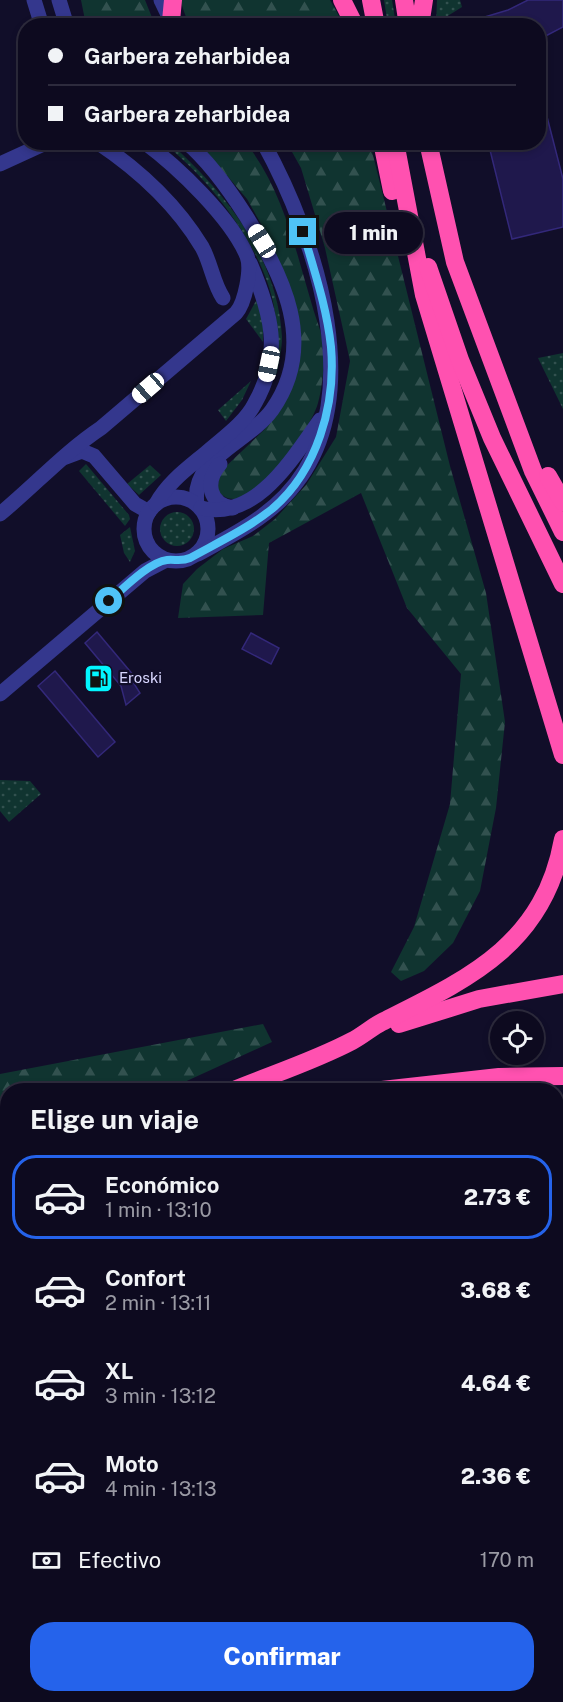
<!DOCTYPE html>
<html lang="es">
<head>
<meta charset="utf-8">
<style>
	:root { --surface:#0d0a1f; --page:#161328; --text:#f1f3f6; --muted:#9a9aa4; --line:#2d2b3d; --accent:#2563eb }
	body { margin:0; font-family:"Public Sans",sans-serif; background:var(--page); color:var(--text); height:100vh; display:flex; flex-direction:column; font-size:22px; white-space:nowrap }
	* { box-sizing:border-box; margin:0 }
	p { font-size:20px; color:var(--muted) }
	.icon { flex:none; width:33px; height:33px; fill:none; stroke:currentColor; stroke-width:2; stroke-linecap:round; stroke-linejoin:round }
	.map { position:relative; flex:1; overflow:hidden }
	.panel { position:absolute; left:0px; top:1083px; width:564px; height:620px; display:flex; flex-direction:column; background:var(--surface); border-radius:24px 24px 0 0; box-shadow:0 3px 9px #0003,0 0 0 2px var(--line) }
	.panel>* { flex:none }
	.top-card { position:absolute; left:18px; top:18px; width:528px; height:132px; border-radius:24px; box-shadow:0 3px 9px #0003,0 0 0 2px var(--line); display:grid; align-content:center; height:132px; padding:0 30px; background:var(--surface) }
	.tools { position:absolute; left:490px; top:1011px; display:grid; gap:12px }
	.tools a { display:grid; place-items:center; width:54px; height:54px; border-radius:50%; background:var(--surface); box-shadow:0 3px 9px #0003,0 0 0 2px var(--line); font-size:30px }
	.end { position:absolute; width:27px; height:27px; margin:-14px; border:8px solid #4fc3f7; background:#111; box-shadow:0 0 0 3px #111 }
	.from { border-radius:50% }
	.bubble { position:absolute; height:42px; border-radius:21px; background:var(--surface); box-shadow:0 3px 9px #0003,0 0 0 2px var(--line); font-size:20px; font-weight:800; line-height:42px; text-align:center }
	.car { position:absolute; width:18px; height:36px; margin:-18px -9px; border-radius:8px; box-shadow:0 0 4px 2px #0007; background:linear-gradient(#fff 24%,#345 0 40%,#fff 0 76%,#345 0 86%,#fff 0) }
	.top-card b { display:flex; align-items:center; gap:21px; height:57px; font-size:22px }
	.top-card b+b { border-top:2px solid var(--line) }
	.top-card i { width:15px; height:15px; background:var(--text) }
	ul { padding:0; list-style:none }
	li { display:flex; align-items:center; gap:18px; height:84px; margin:0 12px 9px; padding:0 18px; border:3px solid transparent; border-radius:24px }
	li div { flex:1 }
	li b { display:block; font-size:22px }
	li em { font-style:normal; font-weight:800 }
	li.current { border-color:var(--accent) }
	li>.icon { width:54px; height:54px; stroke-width:1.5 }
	h2 { padding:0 30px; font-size:27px; line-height:72px }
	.pay { display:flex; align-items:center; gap:15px; height:66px; padding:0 30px; font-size:22px }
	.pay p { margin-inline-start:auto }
	.button { display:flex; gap:12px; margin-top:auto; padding:12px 30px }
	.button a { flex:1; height:69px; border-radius:24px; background:var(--accent); color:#fff; font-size:24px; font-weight:800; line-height:69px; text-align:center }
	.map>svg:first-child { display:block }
	.grass { fill:url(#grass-dots) }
	.forest { fill:url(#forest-firs) }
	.green { fill:#103430 }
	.building { fill:#1f184c; stroke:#33287a; stroke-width:1.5 }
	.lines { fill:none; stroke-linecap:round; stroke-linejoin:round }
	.minor { stroke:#34378d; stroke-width:15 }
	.highway { stroke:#ff51b0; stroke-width:18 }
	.route { stroke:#4fc3f7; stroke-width:8 }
	.labels { text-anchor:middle; stroke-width:4.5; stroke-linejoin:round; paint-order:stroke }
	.poi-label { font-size:15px; fill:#d8d6ff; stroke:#110e29; text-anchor:start }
</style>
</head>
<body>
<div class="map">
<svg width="563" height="1702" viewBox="0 0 563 1702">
	<defs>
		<pattern id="grass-dots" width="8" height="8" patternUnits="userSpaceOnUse" patternTransform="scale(1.5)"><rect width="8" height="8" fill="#103430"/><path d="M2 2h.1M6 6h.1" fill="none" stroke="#32514f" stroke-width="1.8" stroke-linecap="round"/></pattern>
		<pattern id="forest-firs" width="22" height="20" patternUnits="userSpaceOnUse" patternTransform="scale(1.5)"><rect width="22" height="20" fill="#103430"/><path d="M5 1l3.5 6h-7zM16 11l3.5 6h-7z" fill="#32514f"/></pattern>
	</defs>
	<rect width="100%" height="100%" fill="#110e29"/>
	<g class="grass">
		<path d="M 384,0 L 392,0 L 396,25 L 388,25 Z"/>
		<path d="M 437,0 L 460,0 L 462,7 L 446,17 L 448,25 L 436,25 Z"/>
		<path d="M 163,143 L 170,143 C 226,193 278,258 282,337 C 282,349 279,362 277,373 L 273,377 C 274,359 277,340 276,322 C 272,258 212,180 163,143 Z"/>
		<path d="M 257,299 L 263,322 L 263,342 L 246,319 Z"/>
		<path d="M 563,353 L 563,409 L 538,358 Z"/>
		<path d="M 251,381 L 242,400 L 226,421 L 218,410 Z"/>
		<path d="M 86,464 L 129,515 L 130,519 L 125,526 L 79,471 Z"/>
		<path d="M 150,465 L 161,475 L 139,495 L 127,484 Z"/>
		<circle cx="177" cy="529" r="17"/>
		<path d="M 130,527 L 135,551 L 130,562 L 124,553 L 120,535 Z"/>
		<path d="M 0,780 L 30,781 L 41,794 L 9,822 L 0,811 Z"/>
		<path d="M 0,1437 L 8,1438 L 8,1695 L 217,1695 L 218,1702 L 0,1702 Z"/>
	</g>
	<g class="forest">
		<path d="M 81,0 L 145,0 L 155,25 L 86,25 Z"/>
		<path d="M 180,0 L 330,0 L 344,25 L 196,25 L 186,17 Z"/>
		<path d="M 199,143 L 246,143 C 283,190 295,248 312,305 C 316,320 325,339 324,354 C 324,369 322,388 318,403 C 311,429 245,531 217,489 L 221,471 L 264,430 L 283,404 L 296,366 L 284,289 L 261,224 L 247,199 Z"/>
		<path d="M 287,143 L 370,143 L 450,466 L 486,593 L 505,722 L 496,808 L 480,891 L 453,943 L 424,971 L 401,981 L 391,972 L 414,927 L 450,804 L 461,674 L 407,608 L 361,493 L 269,543 L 263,615 L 178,618 L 183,584 L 197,569 L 223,549 L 253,536 L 275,519 L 306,485 L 336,437 L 350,361 L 325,248 L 301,168 Z"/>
		<path d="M 263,1024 L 272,1042 L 167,1090 L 8,1090 L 7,1166 L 0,1170 L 0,1074 Z"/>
		<path d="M 557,1314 L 563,1320 L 563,1416 L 557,1414 Z"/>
		<path d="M 217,1695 L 377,1695 L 384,1702 L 218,1702 Z"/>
	</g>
	<g class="green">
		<path d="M 557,1563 L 563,1570 L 563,1674 L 557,1681 Z"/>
		<path d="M 407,1695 L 543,1695 L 536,1702 L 414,1702 Z"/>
	</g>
	<g class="building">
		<path d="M 528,0 L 563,0 L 563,27 L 538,40 L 538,26 L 469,26 L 468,22 L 508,10 Z"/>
		<path d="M 544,105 L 563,179 L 563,227 L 512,239 L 488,142 L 538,142 L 538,106 Z"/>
		<path d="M 97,632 L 134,676 L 131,679 L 140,693 L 126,705 L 121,686 L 85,643 Z"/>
		<path d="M 251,633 L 279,648 L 271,664 L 242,649 Z"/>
		<path d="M 55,671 L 115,742 L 98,757 L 38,686 Z"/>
	</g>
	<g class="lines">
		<g class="minor">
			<path d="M 34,0 L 42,26"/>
			<path d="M 59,0 L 67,26"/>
			<path d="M 161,0 L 172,23"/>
			<path d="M 97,142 C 139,170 176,204 202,247 C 211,263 213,283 223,298"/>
			<path d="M 186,142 C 210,162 230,191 246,216 C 283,275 318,345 272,410 C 248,443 190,458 197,504"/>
			<path d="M 0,164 L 48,142"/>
			<path d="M 66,457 L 82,451 L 94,456 L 135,504 L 149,512"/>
			<path d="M 220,464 C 205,481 208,504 233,508"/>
			<circle cx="176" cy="529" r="32"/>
			<path d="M 156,504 C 168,482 188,468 207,452 C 223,438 245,423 255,403 C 283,354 271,312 250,263"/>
			<path d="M 201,508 C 256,521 292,459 320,420"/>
			<path d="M 0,514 C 34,486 65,452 101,428 L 236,313 C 245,303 252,269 247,256 C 231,218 178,167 144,142"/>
			<path d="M 198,554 C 228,537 260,522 285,496 C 373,405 316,238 263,142"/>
			<path d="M 0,694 L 145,571 L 166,560"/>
			<path d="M 0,1427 L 8,1429"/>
			<path d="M 387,1695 L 395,1702"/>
		</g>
		<g class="highway">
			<path d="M 342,0 L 355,26"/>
			<path d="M 371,0 L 376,26"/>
			<path d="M 404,0 L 408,26"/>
			<path d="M 171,21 L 173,0"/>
			<path d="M 420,26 L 424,0"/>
			<path d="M 382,142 L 392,191"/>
			<path d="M 395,142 L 424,295 L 563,755"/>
			<path d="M 428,142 L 455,262 L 533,471 L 563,532"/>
			<path d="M 428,267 L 460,360 L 492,438 L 563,584"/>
			<path d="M 548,476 L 563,502"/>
			<path d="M 399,1024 L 479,999 L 563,984"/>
			<path d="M 234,1090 C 273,1074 314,1061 352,1041 C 362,1036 372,1027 382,1022 C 468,979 544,945 563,839"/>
			<path d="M 382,1090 L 499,1077 L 563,1076"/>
			<path d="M 556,1138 L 563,1138"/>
			<path d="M 556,1169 L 563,1169"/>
			<path d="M 0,1214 L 8,1210"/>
			<path d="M 0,1263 L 8,1260"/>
			<path d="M 556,1289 L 563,1296"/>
		</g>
	</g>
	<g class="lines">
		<path class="route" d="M 109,601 C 122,590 149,562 167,560 C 175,559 181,562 190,558 C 217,543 247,529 272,509 C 317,471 336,405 331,347 C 327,308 314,270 303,232"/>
	</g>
	<defs>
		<symbol id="fuel-square" viewBox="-11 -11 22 22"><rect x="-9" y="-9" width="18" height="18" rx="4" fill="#02f6ff" stroke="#110e29"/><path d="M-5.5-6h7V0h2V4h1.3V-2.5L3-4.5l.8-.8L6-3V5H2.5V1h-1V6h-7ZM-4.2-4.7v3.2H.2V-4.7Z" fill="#111"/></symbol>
	</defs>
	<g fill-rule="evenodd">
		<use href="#fuel-square" x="82" y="662" width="33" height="33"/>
	</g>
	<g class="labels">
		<g class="poi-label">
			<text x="119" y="683">Eroski</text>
		</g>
	</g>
</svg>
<div class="tools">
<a><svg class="icon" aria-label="locate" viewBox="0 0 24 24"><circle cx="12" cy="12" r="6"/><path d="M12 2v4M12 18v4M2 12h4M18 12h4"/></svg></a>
</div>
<i class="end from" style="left:109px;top:601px"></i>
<i class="end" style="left:303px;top:232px"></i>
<div class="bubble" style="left:324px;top:212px;width:99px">1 min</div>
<i class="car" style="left:262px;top:241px;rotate:328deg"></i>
<i class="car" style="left:269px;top:364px;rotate:192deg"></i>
<i class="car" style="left:148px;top:388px;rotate:229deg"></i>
<div class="top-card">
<b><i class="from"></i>Garbera zeharbidea</b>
<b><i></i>Garbera zeharbidea</b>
</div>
<section class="panel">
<h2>Elige un viaje</h2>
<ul>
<li class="current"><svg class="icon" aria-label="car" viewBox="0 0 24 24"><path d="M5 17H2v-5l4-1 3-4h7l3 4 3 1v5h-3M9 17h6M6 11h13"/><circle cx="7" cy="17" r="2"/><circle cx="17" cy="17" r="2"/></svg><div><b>Económico</b><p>1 min · 13:10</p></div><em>2.73 €</em></li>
<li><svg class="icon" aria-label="car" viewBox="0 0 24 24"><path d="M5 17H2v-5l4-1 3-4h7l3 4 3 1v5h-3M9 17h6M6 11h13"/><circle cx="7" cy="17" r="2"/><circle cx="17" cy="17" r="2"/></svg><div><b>Confort</b><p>2 min · 13:11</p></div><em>3.68 €</em></li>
<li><svg class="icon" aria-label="car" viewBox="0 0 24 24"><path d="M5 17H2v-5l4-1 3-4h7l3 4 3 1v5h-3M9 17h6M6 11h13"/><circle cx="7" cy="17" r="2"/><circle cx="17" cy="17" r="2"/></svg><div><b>XL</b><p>3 min · 13:12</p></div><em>4.64 €</em></li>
<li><svg class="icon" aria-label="car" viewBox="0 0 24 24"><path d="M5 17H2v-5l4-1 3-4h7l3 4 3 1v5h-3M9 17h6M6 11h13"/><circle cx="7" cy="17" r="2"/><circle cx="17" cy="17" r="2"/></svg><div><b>Moto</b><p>4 min · 13:13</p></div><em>2.36 €</em></li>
</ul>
<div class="pay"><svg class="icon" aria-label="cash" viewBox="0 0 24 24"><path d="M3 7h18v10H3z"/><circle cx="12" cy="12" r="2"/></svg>Efectivo<p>170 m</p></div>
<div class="button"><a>Confirmar</a></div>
</section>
</div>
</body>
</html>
